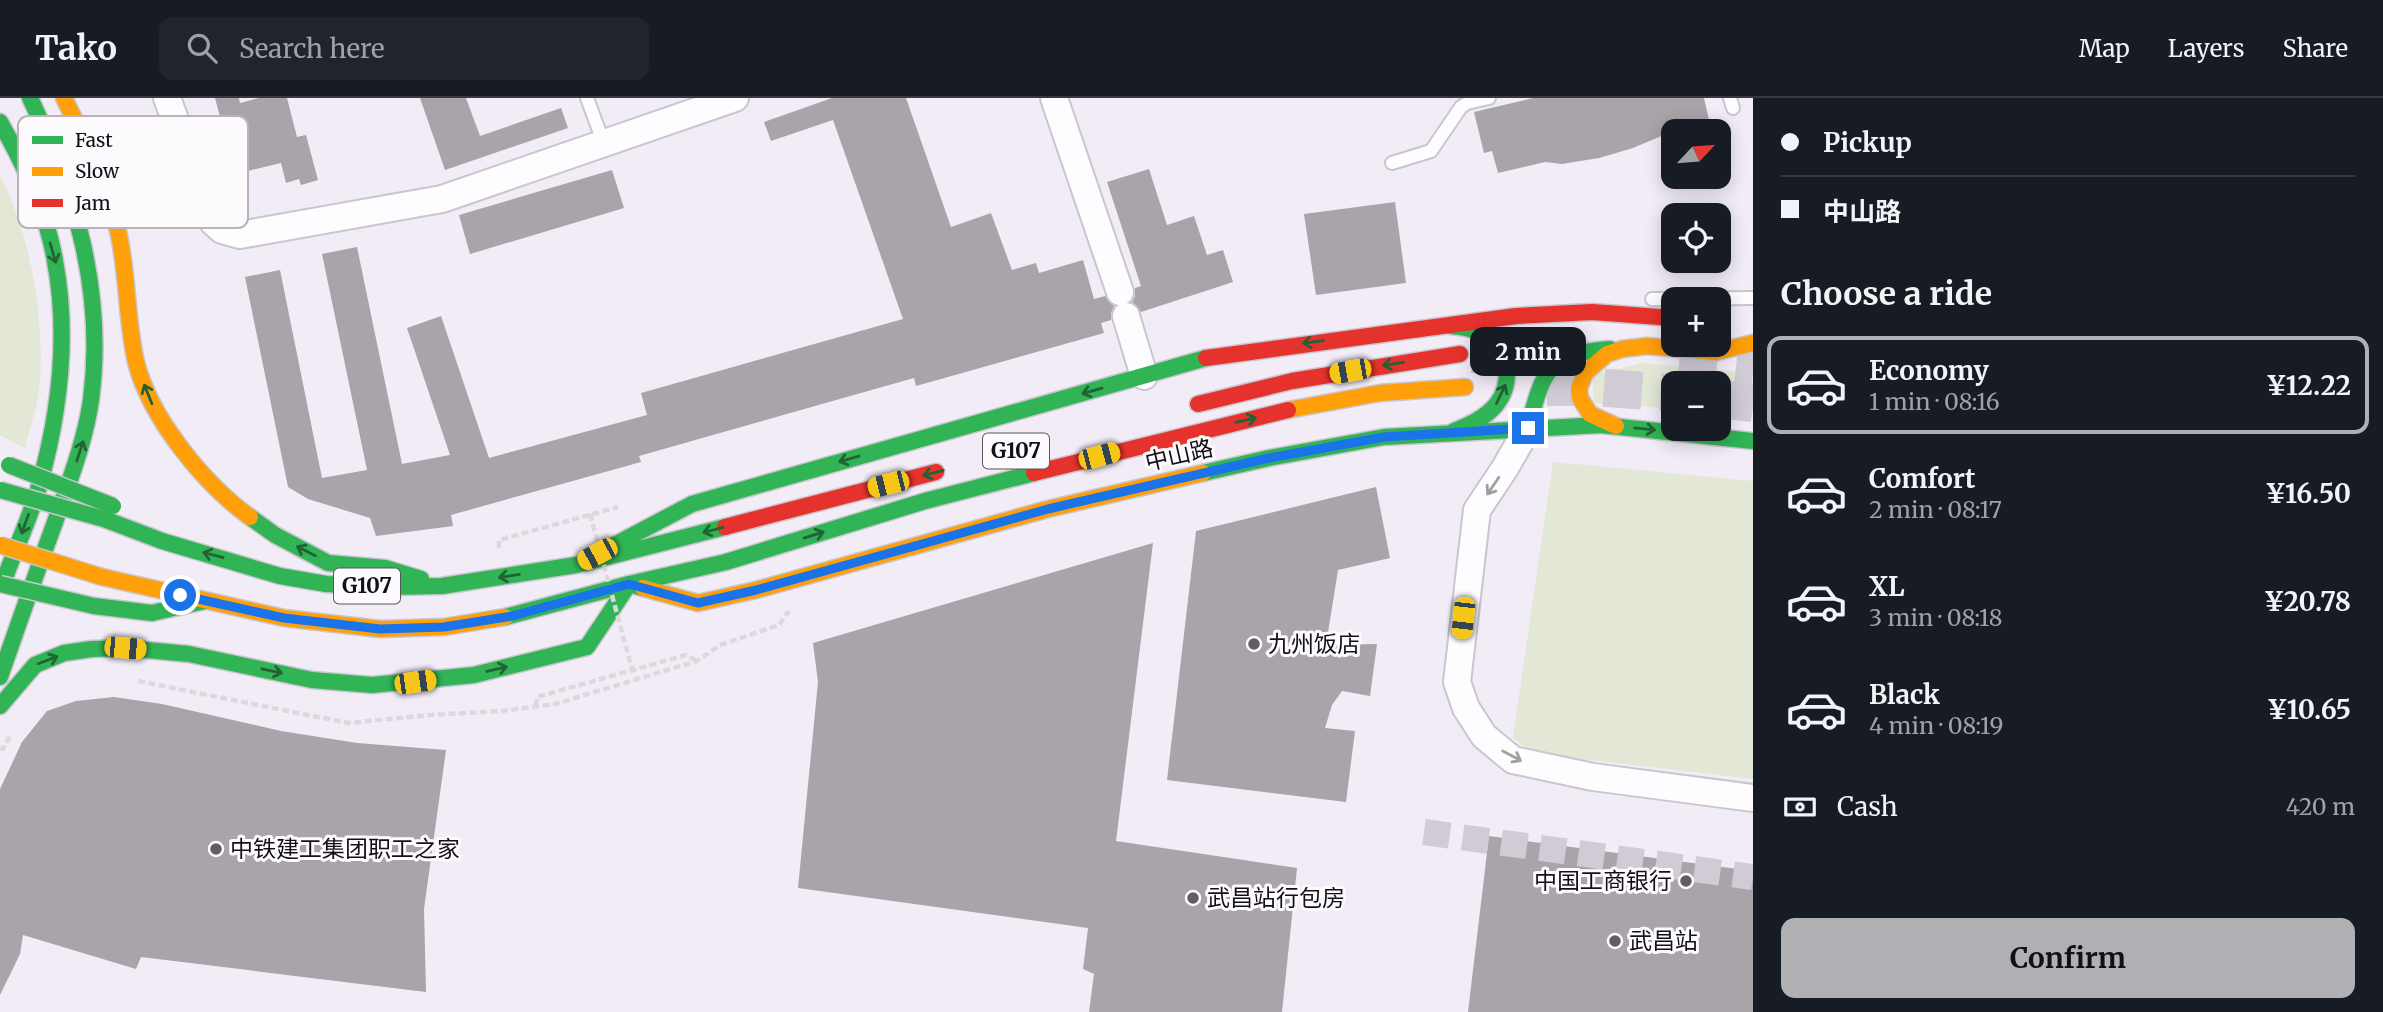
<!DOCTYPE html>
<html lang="en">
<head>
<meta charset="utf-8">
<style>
	:root { --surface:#171b24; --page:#20242c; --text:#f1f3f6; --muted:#9ea1a6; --line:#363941; --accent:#b0b0b4 }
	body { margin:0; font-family:Merriweather,"Noto Sans SC",serif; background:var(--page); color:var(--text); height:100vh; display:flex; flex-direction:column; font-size:26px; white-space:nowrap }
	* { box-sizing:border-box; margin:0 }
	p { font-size:23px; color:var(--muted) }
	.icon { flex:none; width:38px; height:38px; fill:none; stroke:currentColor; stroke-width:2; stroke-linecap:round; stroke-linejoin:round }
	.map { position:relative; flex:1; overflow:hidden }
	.drawer { display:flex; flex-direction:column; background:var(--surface); width:630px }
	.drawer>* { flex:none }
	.top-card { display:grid; align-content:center; height:154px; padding:0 28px; background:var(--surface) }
	.needle { width:46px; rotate:64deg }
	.buttons { position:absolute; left:1661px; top:21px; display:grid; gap:14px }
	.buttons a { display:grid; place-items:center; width:70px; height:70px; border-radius:14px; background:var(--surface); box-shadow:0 4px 18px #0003; font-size:35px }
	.end { position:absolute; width:32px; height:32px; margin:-16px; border:9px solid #1a73e8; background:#fff; box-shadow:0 0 0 4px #fff }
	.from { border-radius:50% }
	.bubble { position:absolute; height:49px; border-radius:14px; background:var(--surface); box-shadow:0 4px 18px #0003; font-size:23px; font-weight:700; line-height:49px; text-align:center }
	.car { position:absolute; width:21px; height:42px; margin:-21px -10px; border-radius:9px; box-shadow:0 0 5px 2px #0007; background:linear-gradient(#f5c518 24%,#345 0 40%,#f5c518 0 76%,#345 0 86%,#f5c518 0) }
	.top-card b { display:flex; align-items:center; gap:24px; height:66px; font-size:26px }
	.top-card b+b { border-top:2px solid var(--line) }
	.top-card i { width:18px; height:18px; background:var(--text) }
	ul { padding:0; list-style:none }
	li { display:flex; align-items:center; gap:21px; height:98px; margin:0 14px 10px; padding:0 14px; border:4px solid transparent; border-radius:14px }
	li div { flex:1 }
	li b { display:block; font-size:26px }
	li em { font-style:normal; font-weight:700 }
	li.current { border-color:var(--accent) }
	li>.icon { width:63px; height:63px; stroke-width:1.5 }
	h2 { padding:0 28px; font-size:32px; line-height:84px }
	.pay { display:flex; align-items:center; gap:18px; height:77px; padding:0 28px; font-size:26px }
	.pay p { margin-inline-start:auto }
	.cta { display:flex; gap:14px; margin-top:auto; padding:14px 28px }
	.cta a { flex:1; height:80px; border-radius:14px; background:var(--accent); color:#111; font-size:28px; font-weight:700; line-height:80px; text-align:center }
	header { display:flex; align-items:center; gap:42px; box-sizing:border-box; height:98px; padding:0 35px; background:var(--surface); border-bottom:2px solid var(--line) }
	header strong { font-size:33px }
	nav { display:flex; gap:38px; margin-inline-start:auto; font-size:24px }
	.search { width:490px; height:63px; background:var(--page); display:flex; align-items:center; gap:18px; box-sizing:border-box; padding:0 24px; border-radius:14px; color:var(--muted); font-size:26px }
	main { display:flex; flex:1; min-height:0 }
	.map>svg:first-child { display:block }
	.green { fill:#e2e7d6 }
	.building { fill:#a9a3aa }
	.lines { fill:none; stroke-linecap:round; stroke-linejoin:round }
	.street-tunnel { stroke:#d0cbd4; stroke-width:26; stroke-dasharray:26 13; stroke-linecap:butt }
	.highway-tunnel { stroke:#d0cbd4; stroke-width:38; stroke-dasharray:38 19; stroke-linecap:butt }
	.lane-casing { stroke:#c9c6cd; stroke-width:16 }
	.street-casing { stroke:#c9c6cd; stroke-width:30 }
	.fast-casing { stroke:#c9c6cd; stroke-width:19 }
	.slow-casing { stroke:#c9c6cd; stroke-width:19 }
	.jam-casing { stroke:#c9c6cd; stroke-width:19 }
	.path { stroke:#dbd9dc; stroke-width:4.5; stroke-dasharray:7 3.5; stroke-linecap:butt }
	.lane { stroke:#fdfcfe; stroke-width:12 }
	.street { stroke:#fdfcfe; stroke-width:26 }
	.fast { stroke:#30b455; stroke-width:16 }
	.slow { stroke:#ff9f0a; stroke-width:16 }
	.jam { stroke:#e5322d; stroke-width:16 }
	.fast-bridge-casing { stroke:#cbc8cd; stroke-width:19; stroke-linecap:butt }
	.slow-bridge-casing { stroke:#cbc8cd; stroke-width:19; stroke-linecap:butt }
	.path-bridge { stroke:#dbd9dc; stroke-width:4.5; stroke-dasharray:7 3.5; stroke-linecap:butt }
	.fast-bridge { stroke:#30b455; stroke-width:16 }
	.slow-bridge { stroke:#ff9f0a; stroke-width:16 }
	.oneway { stroke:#226235 }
	.oneway2 { stroke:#9f9ea1 }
	.route { stroke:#1a73e8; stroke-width:9 }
	.poi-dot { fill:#615d64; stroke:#fcfafd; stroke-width:2.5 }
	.labels { text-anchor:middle; stroke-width:6; stroke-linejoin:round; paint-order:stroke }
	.shield { fill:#fcfafd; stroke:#59565b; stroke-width:2 }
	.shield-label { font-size:21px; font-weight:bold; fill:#131015 }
	.street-label { font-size:23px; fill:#131015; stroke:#fcfafd }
	.poi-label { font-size:23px; fill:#131015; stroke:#fcfafd; text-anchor:start }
	.key { fill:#fcfafd; stroke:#b6b4b7; stroke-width:2 }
	.key-label { font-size:19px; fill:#131015 }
</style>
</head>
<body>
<header>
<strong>Tako</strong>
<div class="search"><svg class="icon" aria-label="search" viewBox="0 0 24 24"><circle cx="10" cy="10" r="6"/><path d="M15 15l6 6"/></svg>Search here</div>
<nav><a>Map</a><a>Layers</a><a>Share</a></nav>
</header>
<main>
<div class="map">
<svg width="1753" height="914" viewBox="0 0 1753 914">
	<rect width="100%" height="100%" fill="#f1ecf6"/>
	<g class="green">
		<path d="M 0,77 C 30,138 44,214 40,282 C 39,304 30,328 25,350 L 0,337 Z"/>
		<path d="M 1643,265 L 1753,275 L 1753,315 L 1719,312 L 1718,285 L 1673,285 L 1673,310 L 1594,305 L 1592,277 Z"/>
		<path d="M 1553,364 L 1753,383 L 1753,681 L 1532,655 L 1513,640 Z"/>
	</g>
	<g class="building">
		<path d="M 215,0 L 239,0 L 240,5 L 259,0 L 287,0 L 297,39 L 306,37 L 318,82 L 301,87 L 299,81 L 286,85 L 281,65 L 235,76 Z"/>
		<path d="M 420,0 L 466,0 L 480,38 L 561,10 L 568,30 L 445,72 Z"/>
		<path d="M 832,0 L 906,0 L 951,129 L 991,115 L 1012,172 L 1036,165 L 1039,175 L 1083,162 L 1094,201 L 1105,198 L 1114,208 L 1111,215 L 1111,222 L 1101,225 L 1104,235 L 916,288 L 914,280 L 639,358 L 641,364 L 451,417 L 453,428 L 376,438 L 370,420 L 308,401 L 288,389 L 245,179 L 280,172 L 322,380 L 367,372 L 322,156 L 357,149 L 402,366 L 450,357 L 407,230 L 441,218 L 489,360 L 647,317 L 641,295 L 903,221 L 833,22 L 771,43 L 764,24 Z"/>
		<path d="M 1533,0 L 1704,0 L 1710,26 L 1673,33 L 1633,50 L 1599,60 L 1562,66 L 1545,64 L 1498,75 L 1492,53 L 1484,55 L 1474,14 Z"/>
		<path d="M 1149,71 L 1167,127 L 1194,118 L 1207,157 L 1223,152 L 1233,184 L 1141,214 L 1132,204 L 1135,198 L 1135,190 L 1141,188 L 1107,84 Z"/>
		<path d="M 612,72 L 624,110 L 470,156 L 459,117 Z"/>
		<path d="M 1395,104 L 1406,185 L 1316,197 L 1304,116 Z"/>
		<path d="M 1376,389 L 1390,460 L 1338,472 L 1326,547 L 1377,546 L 1370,598 L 1342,593 L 1332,607 L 1325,630 L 1355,633 L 1346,704 L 1167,682 L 1196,433 Z"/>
		<path d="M 1153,445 L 1116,743 L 1297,770 L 1282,914 L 1089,914 L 1094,876 L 1083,871 L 1088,830 L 798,790 L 818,584 L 813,545 Z"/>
		<path d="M 114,599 L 162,606 L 281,633 L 357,645 L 446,652 L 424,811 L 426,894 L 141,859 L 136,871 L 23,837 L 20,856 L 0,897 L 0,691 L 22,644 L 47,613 L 76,603 Z"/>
		<path d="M 1489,738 L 1753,773 L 1753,914 L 1468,914 Z"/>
	</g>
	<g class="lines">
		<path class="street-tunnel" d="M 1424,734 L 1753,779"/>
		<g class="highway-tunnel">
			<path d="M 1472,256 L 1587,261"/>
			<path d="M 1679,265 L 1753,274"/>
			<path d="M 1547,289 L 1594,289 L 1673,295"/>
			<path d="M 1718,301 L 1753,305"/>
		</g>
		<defs>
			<g id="lane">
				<path d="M 587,0 L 604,46"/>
				<path d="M 1730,0 L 1733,10"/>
				<path d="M 1392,65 L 1431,53 L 1461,9 L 1467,5 L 1489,0"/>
				<path d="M 1652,201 L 1753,200"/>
			</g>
			<g id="street">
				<path d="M 167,0 L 213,124 L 222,132 L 240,137 L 442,101 L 735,0"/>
				<path d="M 1054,0 L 1120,194"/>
				<path d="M 1126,218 L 1144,278"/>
				<path d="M 1528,330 L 1505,370 L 1477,412 L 1457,584 L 1466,610 L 1484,638 L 1513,662 L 1593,679 L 1753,700"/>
			</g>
			<g id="fast">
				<path d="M 0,24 C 24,66 47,115 55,163 C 69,238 59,319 38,392 C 29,422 15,452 4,482"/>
				<path d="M 1451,228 C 1463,229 1477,231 1488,238 C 1511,254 1512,287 1496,307 C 1485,320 1469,327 1454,333"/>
				<path d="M 1528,330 C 1543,273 1548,255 1610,251"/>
				<path d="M 1203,375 L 1269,360 L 1384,339 L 1601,327 L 1753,343"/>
				<path d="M 250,419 L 275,437 L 328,465 L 385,470 L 421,481"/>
				<path d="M 104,421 L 162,443 L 280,478 L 326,486 L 386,489 L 442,488 L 576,467 L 725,429"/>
				<path d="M 601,454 L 692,406 L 1206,260"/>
				<path d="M 94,508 L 152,515 L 205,503"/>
				<path d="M 505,519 L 629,486 L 726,464 L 925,403 L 1034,375"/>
				<path d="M 0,579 C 18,527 36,476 55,424 C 69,384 85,344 91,302 C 105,195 76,96 30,0"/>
				<path d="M 0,608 L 35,567 L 64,555 L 92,551 L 125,550 L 189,556 L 312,582 L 372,587 L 474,577 L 587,549 L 629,486 L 643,490"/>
			</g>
			<g id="slow">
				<path d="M 64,0 C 85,43 107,86 118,133 C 128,175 126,221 136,264 C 150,320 204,386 250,419"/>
				<path d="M 1288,312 L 1380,295 L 1465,289"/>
				<path d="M 1616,328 L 1590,316 L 1580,300 L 1579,291 L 1585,275 L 1607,256 L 1622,251 L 1647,248 L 1716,254 L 1753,245"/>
				<path d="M 102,479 L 284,520 L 380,531 L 444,529 L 505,519"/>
				<path d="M 643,490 L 698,505 L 756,492 L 1048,411 L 1203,375"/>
			</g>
			<g id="jam">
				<path d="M 1206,260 L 1516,218 L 1592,214 L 1673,220"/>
				<path d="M 1198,306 L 1292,283 L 1460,256"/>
				<path d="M 1034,375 L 1288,312"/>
				<path d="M 725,429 L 936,374"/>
			</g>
		</defs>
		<use href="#lane" class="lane-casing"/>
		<use href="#street" class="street-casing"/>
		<use href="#fast" class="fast-casing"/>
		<use href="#slow" class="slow-casing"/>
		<use href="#jam" class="jam-casing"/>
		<g class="path">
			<path d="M 499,450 L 499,442 L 618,409"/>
			<path d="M 138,583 L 348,625 L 431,617 L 501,613 L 555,606 L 697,563 L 720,547 L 779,527 L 789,513"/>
			<path d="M 536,608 L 537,599 L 686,557 L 697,563"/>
			<path d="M 0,650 L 3,651 L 11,636"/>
		</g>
		<use href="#lane" class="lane"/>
		<use href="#street" class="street"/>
		<use href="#fast" class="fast"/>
		<use href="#slow" class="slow"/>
		<use href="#jam" class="jam"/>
		<defs>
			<g id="fast-bridge">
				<path d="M 9,367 L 113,408"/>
				<path d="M 0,392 L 104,421"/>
				<path d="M 0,486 L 94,508"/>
			</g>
			<path id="slow-bridge" d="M 0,447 L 102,479"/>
		</defs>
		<use href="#fast-bridge" class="fast-bridge-casing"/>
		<use href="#slow-bridge" class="slow-bridge-casing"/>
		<path class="path-bridge" d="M 590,416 L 632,571"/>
		<use href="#fast-bridge" class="fast-bridge"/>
		<use href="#slow-bridge" class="slow-bridge"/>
	</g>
	<defs><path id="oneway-shaft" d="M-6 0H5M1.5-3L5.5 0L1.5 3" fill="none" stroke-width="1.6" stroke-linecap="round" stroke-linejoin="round" transform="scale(1.75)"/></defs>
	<g class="oneway">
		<use href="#oneway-shaft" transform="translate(53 155) rotate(74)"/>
		<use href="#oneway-shaft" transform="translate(1313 244) rotate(172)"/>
		<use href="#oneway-shaft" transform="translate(1393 266) rotate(171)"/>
		<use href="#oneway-shaft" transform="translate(1092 293) rotate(164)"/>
		<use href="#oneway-shaft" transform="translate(148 296) rotate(-112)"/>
		<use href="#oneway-shaft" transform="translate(1501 296) rotate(-64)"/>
		<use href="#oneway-shaft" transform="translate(1246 322) rotate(-13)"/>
		<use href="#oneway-shaft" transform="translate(1645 331) rotate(6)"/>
		<use href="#oneway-shaft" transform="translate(80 353) rotate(-72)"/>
		<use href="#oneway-shaft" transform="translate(849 361) rotate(164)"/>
		<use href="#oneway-shaft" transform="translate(933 375) rotate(165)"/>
		<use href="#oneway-shaft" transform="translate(25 426) rotate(110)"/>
		<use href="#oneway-shaft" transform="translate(713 432) rotate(165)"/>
		<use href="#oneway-shaft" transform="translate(814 437) rotate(-17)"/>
		<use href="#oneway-shaft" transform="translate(306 453) rotate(-153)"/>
		<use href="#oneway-shaft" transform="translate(213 457) rotate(-165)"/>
		<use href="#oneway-shaft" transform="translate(509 478) rotate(171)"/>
		<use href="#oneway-shaft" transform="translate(48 562) rotate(-21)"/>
		<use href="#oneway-shaft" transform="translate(497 571) rotate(-13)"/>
		<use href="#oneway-shaft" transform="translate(272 573) rotate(12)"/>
	</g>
	<g class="oneway2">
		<use href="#oneway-shaft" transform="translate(1493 388) rotate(124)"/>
		<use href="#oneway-shaft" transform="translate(1512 658) rotate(28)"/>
	</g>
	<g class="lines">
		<path class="route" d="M 180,497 L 284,520 L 380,531 L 444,529 L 512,518 L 629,486 L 698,505 L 756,492 L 1048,411 L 1269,360 L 1384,339 L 1528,330"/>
	</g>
	<g class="poi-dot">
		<circle cx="1254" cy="546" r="7"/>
		<circle cx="216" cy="751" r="7"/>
		<circle cx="1686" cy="783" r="7"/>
		<circle cx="1193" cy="800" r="7"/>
		<circle cx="1615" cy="843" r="7"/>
	</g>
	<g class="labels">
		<g class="shield">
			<rect x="983" y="335.5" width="66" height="35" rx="5"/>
			<rect x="334" y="470.5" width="66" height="35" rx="5"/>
		</g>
		<g class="shield-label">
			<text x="1016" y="360">G107</text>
			<text x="367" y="495">G107</text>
		</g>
		<g class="street-label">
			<text transform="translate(1179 357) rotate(-13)" y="8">中山路</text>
		</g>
		<g class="poi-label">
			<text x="1268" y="554">九州饭店</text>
			<text x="230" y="759">中铁建工集团职工之家</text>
			<text x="1672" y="791" text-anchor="end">中国工商银行</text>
			<text x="1207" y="808">武昌站行包房</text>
			<text x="1629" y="851">武昌站</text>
		</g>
	</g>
	<rect x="18" y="18" width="230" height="112" rx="10" class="key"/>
	<rect x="32" y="38" width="31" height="8" fill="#30b455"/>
	<rect x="32" y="69" width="31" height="9" fill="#ff9f0a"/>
	<rect x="32" y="101" width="31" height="8" fill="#e5322d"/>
	<g class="key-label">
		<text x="75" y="49">Fast</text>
		<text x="75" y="80">Slow</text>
		<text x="75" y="112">Jam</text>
	</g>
</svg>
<div class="buttons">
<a><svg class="needle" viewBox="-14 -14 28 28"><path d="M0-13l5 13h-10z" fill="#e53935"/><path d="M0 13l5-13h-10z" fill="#9ea1a6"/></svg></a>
<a><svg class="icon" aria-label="locate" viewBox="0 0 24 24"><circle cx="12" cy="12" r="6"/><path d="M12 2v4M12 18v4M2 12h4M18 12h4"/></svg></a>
<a>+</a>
<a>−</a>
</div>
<i class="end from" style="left:180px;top:497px"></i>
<i class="end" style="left:1528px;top:330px"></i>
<div class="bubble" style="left:1470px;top:229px;width:116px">2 min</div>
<i class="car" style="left:1350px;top:273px;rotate:260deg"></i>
<i class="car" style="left:1099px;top:358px;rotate:75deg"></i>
<i class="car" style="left:888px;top:386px;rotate:256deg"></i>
<i class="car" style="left:597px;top:456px;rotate:242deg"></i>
<i class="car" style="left:1463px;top:520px;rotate:186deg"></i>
<i class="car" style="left:125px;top:550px;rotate:95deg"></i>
<i class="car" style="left:415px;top:584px;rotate:82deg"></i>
</div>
<section class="drawer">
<div class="top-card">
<b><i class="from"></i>Pickup</b>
<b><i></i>中山路</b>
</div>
<h2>Choose a ride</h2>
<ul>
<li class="current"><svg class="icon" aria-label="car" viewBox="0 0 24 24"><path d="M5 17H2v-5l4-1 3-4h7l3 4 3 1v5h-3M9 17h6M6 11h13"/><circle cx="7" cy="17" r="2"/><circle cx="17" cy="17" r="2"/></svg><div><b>Economy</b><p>1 min · 08:16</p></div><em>¥12.22</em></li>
<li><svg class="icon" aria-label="car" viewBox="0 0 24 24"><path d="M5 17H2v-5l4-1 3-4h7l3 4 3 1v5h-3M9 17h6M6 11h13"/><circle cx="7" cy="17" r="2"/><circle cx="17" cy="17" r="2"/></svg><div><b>Comfort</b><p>2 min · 08:17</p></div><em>¥16.50</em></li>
<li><svg class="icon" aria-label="car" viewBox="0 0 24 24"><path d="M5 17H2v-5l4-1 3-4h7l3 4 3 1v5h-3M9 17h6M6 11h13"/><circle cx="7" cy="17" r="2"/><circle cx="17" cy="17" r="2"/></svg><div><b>XL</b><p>3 min · 08:18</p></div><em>¥20.78</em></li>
<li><svg class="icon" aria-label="car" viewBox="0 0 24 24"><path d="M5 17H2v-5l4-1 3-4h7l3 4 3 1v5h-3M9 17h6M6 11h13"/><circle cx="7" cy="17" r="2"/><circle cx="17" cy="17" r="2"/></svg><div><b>Black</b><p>4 min · 08:19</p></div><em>¥10.65</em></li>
</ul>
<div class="pay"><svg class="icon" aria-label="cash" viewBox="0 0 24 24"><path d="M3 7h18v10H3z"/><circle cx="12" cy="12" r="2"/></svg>Cash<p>420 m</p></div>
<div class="cta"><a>Confirm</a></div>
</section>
</main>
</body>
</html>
